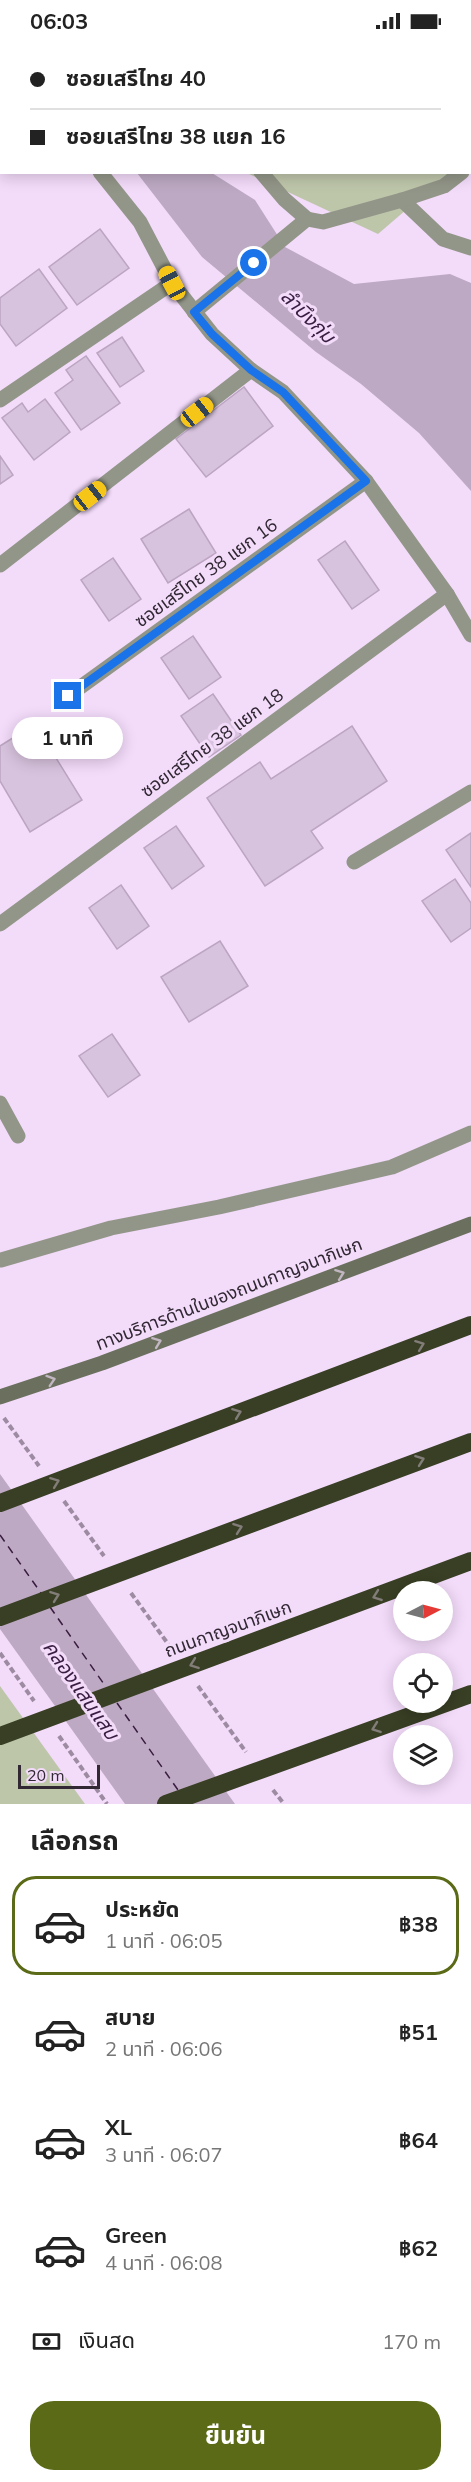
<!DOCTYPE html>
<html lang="th">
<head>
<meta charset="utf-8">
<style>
	:root { --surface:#fff; --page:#f2f2f2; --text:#222; --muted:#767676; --line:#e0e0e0; --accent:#5a6a16 }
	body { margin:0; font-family:Mulish,"Noto Sans Thai",sans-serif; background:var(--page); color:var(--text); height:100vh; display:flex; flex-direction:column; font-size:22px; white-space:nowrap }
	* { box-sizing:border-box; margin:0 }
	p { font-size:20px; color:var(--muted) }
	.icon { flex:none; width:33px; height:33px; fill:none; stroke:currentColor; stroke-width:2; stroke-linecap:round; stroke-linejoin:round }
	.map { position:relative; height:1762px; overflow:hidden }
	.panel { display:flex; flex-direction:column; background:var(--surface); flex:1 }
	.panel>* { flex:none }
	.hud { position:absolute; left:0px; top:0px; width:471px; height:132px; box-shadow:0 3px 15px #0003; display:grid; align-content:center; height:132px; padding:0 30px; background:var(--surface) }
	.needle { width:39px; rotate:84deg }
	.buttons { position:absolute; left:393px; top:1539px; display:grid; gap:12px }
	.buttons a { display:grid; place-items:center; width:60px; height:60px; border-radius:50%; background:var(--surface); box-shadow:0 3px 15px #0003; font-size:30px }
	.scale { position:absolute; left:18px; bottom:15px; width:82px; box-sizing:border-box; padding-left:6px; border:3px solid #312833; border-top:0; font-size:16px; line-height:21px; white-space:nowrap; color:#312833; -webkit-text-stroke:4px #f3dbfa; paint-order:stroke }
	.end { position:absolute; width:27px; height:27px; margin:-14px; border:8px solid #1a73e8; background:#fff; box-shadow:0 0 0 3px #fff }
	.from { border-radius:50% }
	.bubble { position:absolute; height:42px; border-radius:21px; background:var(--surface); box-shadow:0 3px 15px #0003; font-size:20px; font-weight:700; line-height:42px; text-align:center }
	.car { position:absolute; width:18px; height:36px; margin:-18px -9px; border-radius:8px; box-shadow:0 0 4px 2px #0007; background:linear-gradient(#f5c518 24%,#345 0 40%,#f5c518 0 76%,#345 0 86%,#f5c518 0) }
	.hud b { display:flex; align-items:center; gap:21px; height:57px; font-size:22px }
	.hud b+b { border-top:2px solid var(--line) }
	.hud i { width:15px; height:15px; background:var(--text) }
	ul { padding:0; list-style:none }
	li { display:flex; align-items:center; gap:18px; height:99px; margin:0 12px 9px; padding:0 18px; border:3px solid transparent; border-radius:24px }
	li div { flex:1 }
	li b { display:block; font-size:22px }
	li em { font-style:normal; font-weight:700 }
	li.selected { border-color:var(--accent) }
	li>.icon { width:54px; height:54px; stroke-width:1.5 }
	h2 { padding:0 30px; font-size:27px; line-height:72px }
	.pay { display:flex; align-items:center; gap:15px; height:66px; padding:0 30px; font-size:22px }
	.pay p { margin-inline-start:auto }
	.cta { display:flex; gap:12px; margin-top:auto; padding:12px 30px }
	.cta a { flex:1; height:69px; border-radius:24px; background:var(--accent); color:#fff; font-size:24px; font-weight:700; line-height:69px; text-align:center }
	.status { display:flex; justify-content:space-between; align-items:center; height:42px; padding:0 30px; background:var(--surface); direction:ltr }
	.status svg { height:16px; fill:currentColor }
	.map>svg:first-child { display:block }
	.green { fill:#bec6aa }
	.water { fill:#bda9c3 }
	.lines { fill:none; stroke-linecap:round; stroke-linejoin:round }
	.ferry { stroke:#391c41; stroke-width:1.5; stroke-dasharray:8 6; stroke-linecap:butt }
	.building { fill:#d8c3de; stroke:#bba5c2; stroke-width:1.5 }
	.path { stroke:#9d8ba1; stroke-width:4; stroke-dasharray:6 3; stroke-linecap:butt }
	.minor { stroke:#929688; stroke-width:15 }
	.secondary { stroke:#6a705d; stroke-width:15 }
	.motorway { stroke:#383f24; stroke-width:18 }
	.oneway { stroke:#c3b6c3 }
	.oneway2 { stroke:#837d7a }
	.route { stroke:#1a73e8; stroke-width:8 }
	.labels { text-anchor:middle; stroke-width:6; stroke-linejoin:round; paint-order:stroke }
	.street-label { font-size:18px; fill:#312833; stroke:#f3dbfa }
	.water-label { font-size:20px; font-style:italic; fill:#391c41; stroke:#f3dbfa }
</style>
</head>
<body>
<div class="status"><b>06:03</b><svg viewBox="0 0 49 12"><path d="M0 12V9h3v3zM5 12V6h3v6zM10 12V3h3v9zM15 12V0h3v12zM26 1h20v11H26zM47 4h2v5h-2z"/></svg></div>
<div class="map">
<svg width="471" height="1762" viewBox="0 0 471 1762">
	<rect width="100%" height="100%" fill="#f3dbfa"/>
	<g class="green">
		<path d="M 159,0 L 471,0 L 471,112 L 470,113 L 470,2 Z"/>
		<path d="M 247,131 L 449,131 L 378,192 Z"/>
		<path d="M 0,1644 L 85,1762 L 0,1762 Z"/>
	</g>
	<g class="water">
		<path d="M 137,131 L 212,131 L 255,158 L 285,205 L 354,242 L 450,232 L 471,241 L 471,449 L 419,391 L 361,342 L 316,310 L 202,215 Z"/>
		<path d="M 0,1432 L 235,1762 L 125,1762 L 0,1587 Z"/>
	</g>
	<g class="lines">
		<g class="ferry">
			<path d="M 0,1493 L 41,1551"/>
			<path d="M 50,1565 L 106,1645"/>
			<path d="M 117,1661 L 178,1748"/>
		</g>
	</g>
	<g class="building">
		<path d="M 100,187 L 129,226 L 77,263 L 49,225 Z"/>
		<path d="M 39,227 L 67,266 L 16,304 L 0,282 L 0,256 Z"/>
		<path d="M 122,295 L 144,329 L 120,345 L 97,311 Z"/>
		<path d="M 86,314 L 120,361 L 81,388 L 55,351 L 73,338 L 66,328 Z"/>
		<path d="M 244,345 L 273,384 L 206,435 L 176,397 Z"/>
		<path d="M 45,357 L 70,390 L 34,418 L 2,376 L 22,361 L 28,370 Z"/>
		<path d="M 0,414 L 13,433 L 0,442 Z"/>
		<path d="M 189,467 L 216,511 L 168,541 L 141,497 Z"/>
		<path d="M 345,499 L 379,548 L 352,567 L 318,518 Z"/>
		<path d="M 113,516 L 141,557 L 109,579 L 81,538 Z"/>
		<path d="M 193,594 L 221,635 L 189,657 L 161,616 Z"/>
		<path d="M 213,652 L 241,693 L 209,715 L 181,674 Z"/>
		<path d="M 35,682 L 82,758 L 30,790 L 0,739 L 0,704 Z"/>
		<path d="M 352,684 L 387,739 L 311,789 L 323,806 L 265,844 L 207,756 L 260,720 L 271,737 Z"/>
		<path d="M 176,784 L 204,824 L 172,847 L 144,806 Z"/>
		<path d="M 471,791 L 471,845 L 446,808 Z"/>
		<path d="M 455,837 L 471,861 L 471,886 L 451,900 L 422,859 Z"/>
		<path d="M 121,843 L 149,884 L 117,907 L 89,866 Z"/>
		<path d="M 220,899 L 248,944 L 189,980 L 161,935 Z"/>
		<path d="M 112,992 L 140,1033 L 108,1055 L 79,1014 Z"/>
	</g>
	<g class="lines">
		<g class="path">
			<path d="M 4,1376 L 39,1424"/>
			<path d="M 64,1459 L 104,1514"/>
			<path d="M 131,1551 L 171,1606"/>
			<path d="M 0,1611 L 34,1659"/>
			<path d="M 198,1644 L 246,1710"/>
			<path d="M 59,1694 L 107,1762"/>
			<path d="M 273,1748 L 284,1762"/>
		</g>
		<g class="minor">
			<path d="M 0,67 L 2,68"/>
			<path d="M 100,130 L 140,180 L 172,241 L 212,292 L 251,328 L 283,350 L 366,439 L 447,552 L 471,593"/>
			<path d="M 261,130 L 284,157 L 307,177"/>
			<path d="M 402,158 L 443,197 L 471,206"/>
			<path d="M 194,270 L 307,177 L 323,180 L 402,158 L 444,144 L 462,130"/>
			<path d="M 0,358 L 172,241"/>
			<path d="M 0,523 L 251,328"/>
			<path d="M 68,654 L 366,439"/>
			<path d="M 354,820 L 471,750"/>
			<path d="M 0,882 L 447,552"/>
			<path d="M 0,1061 L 18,1094"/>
			<path d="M 1,1218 L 111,1186 L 219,1165 L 392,1125 L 471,1091"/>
		</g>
		<path class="secondary" d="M 0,1355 L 102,1321 L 471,1182"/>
		<g class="motorway">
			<path d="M 0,1461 L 471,1283"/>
			<path d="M 0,1575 L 471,1400"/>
			<path d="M 0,1694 L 471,1519"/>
			<path d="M 166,1762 L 471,1652"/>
		</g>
	</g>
	<defs><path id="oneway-chevron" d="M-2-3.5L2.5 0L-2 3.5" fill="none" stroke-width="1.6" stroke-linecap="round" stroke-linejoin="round" transform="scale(1.5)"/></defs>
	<g class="oneway">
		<use href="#oneway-chevron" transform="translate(340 1232) rotate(-21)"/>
		<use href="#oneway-chevron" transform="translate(157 1300) rotate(-21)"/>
		<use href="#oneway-chevron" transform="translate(51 1338) rotate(-18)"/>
	</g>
	<g class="oneway2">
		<use href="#oneway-chevron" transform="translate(420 1303) rotate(-21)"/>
		<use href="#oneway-chevron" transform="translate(237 1371) rotate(-21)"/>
		<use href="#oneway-chevron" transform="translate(420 1418) rotate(-20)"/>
		<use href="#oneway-chevron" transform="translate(55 1440) rotate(-21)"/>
		<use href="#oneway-chevron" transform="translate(238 1486) rotate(-20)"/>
		<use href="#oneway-chevron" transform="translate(55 1554) rotate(-20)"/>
		<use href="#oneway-chevron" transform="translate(377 1554) rotate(160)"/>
		<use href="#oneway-chevron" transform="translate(194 1622) rotate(160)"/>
		<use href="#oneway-chevron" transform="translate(376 1686) rotate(160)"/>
	</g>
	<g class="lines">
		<path class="route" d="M 68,654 L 366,439 L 283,350 L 251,328 L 212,292 L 194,270 L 254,221"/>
	</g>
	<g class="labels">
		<g class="street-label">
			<text transform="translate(206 531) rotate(-36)" y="6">ซอยเสรีไทย 38 แยก 16</text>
			<text transform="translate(212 701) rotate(-36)" y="6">ซอยเสรีไทย 38 แยก 18</text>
			<text transform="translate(229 1252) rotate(-21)" y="6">ทางบริการด้านในของถนนกาญจนาภิเษก</text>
			<text transform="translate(228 1587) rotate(-20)" y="6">ถนนกาญจนาภิเษก</text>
		</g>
		<g class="water-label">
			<text transform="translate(308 274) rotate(45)" y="7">ลำบึงกุ่ม</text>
			<text transform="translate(81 1648) rotate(55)" y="7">คลองแสนแสบ</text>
		</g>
	</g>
</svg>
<div class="buttons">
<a><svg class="needle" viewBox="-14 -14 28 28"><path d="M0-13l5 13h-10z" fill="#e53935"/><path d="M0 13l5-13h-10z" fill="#767676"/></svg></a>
<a><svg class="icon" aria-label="locate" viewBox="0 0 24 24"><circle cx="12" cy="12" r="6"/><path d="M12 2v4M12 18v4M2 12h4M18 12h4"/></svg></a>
<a><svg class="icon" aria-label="layers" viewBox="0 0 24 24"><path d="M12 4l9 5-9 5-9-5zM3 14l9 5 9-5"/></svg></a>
</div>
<div class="scale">20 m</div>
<i class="end from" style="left:254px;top:221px"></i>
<i class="end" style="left:68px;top:654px"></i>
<div class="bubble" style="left:12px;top:675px;width:111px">1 นาที</div>
<i class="car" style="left:172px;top:241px;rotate:332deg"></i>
<i class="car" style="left:197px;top:370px;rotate:52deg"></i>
<i class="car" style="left:90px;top:454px;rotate:52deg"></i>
<div class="hud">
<b><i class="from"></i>ซอยเสรีไทย 40</b>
<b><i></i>ซอยเสรีไทย 38 แยก 16</b>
</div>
</div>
<section class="panel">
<h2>เลือกรถ</h2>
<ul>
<li class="selected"><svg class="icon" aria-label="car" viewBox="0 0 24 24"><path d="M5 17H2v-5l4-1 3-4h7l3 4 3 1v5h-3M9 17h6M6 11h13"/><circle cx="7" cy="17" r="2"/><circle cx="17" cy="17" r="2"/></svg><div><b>ประหยัด</b><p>1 นาที · 06:05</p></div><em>฿38</em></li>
<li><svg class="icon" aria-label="car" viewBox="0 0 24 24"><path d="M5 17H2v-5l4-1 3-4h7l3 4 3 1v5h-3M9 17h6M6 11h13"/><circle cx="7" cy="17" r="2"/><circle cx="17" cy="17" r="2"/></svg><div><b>สบาย</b><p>2 นาที · 06:06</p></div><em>฿51</em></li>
<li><svg class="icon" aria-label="car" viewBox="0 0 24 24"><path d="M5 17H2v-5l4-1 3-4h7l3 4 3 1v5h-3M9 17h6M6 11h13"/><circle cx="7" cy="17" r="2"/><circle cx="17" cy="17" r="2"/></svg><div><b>XL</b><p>3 นาที · 06:07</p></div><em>฿64</em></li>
<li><svg class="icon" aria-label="car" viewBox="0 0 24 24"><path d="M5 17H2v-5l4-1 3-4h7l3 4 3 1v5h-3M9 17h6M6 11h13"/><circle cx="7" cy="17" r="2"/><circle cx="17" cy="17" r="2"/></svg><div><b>Green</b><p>4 นาที · 06:08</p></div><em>฿62</em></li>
</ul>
<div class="pay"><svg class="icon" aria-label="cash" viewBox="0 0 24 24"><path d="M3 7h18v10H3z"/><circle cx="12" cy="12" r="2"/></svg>เงินสด<p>170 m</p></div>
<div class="cta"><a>ยืนยัน</a></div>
</section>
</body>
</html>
